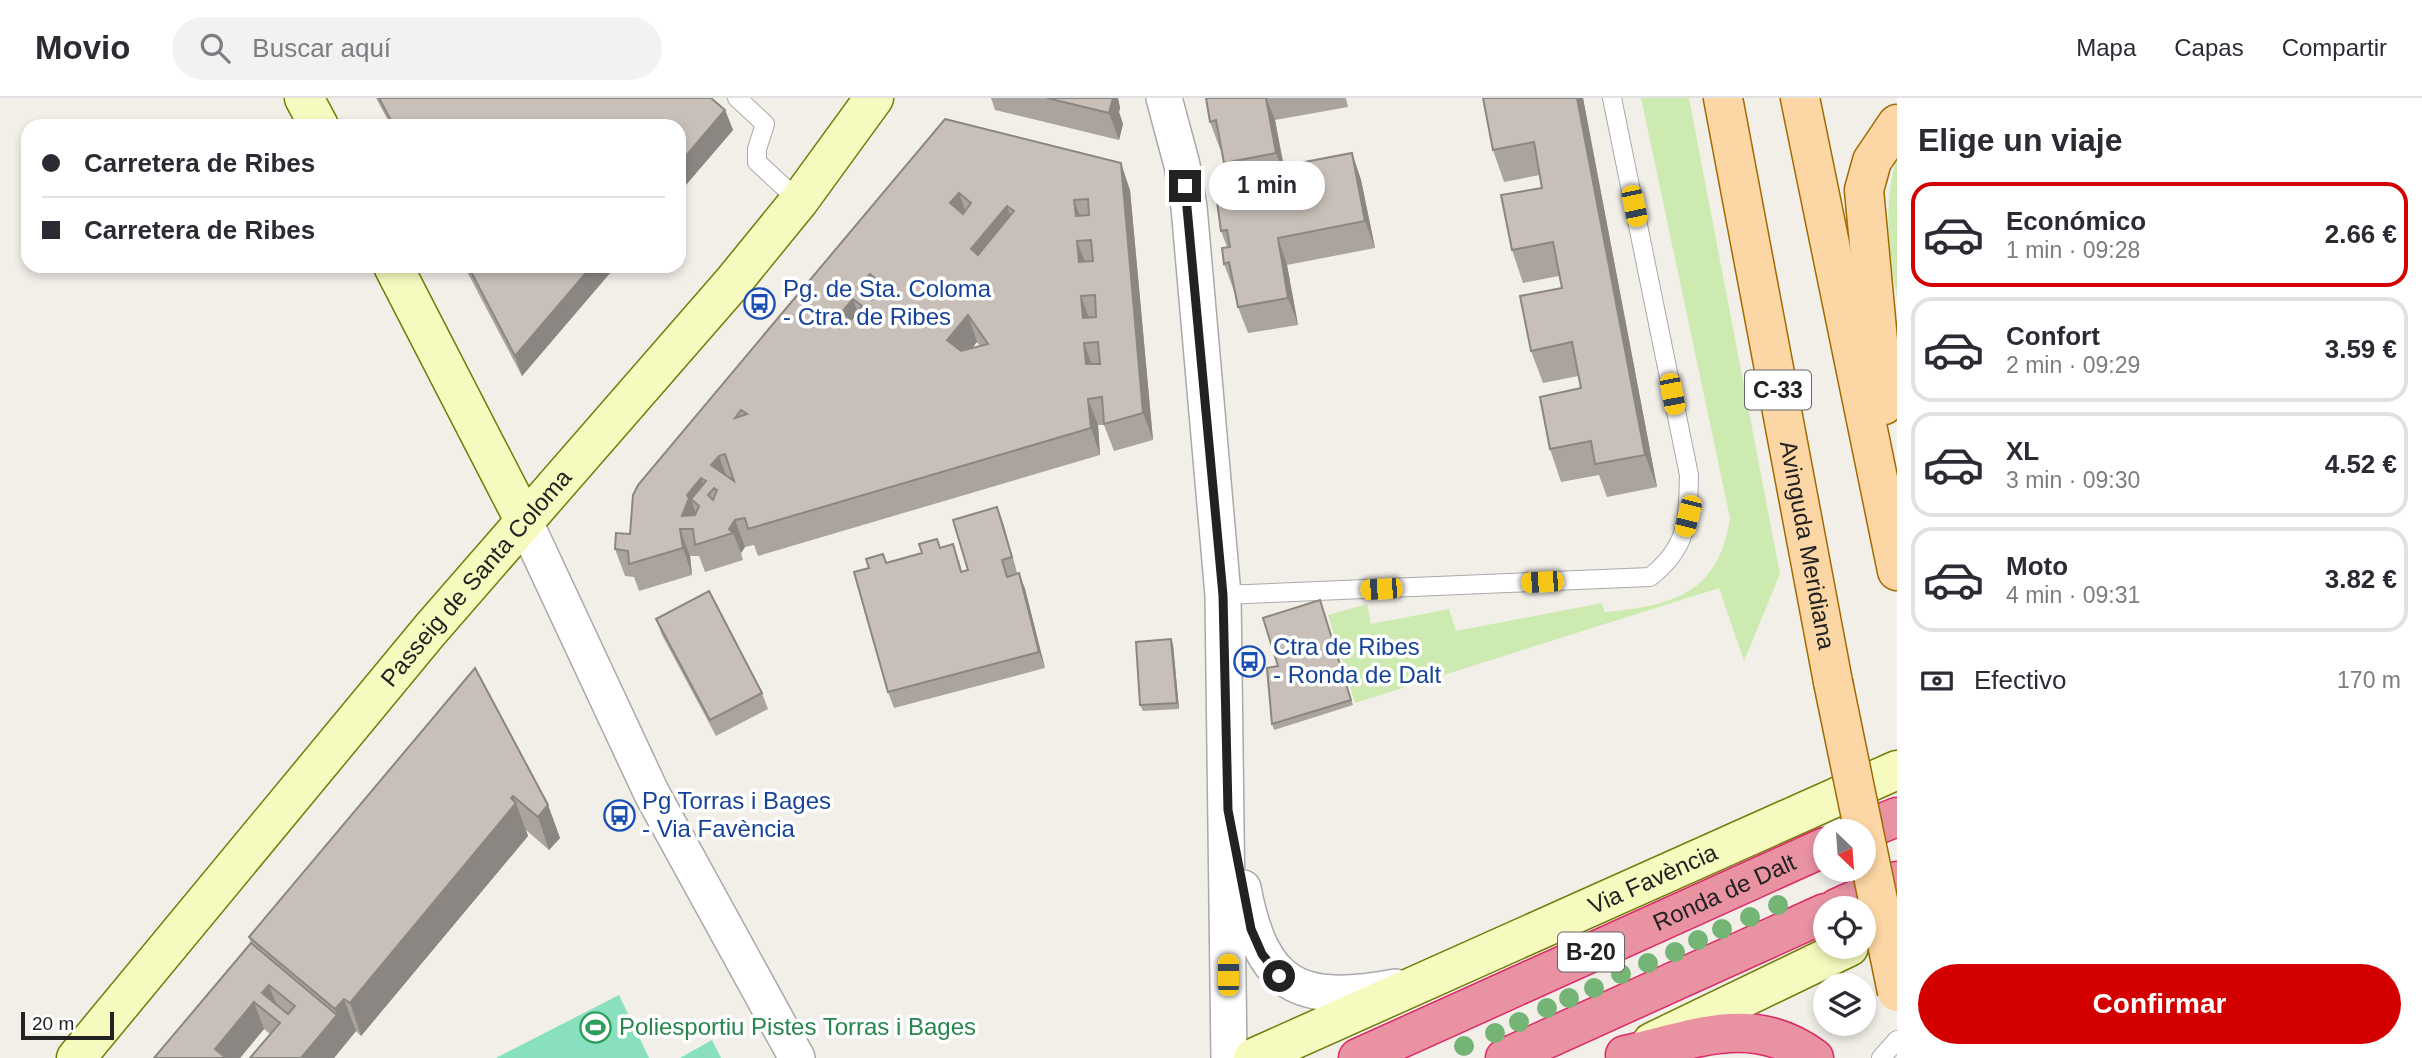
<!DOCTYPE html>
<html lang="es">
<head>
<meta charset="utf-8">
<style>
	:root { --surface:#fff; --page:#f2f2f3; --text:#2b2b33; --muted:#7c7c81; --line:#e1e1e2; --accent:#d40000 }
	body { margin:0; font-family:Helvetica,sans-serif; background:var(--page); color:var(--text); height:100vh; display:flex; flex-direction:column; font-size:26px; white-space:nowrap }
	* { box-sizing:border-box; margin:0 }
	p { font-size:23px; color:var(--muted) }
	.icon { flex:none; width:38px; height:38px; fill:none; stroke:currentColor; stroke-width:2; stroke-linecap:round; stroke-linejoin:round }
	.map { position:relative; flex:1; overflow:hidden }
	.details { display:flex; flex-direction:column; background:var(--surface); width:525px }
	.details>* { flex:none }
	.banner { position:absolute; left:21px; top:21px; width:665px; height:154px; border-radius:21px; box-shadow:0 4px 10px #0003; display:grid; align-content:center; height:154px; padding:0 21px; background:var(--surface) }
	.needle { width:46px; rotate:155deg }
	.fabs { position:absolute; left:1813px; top:721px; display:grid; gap:14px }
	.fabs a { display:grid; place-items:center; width:63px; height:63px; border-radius:50%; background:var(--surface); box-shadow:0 4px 10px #0003; font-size:35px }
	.scale { position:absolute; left:21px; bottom:18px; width:93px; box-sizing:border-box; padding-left:7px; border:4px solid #222; border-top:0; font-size:19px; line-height:24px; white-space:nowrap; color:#222; -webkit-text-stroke:5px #fff; paint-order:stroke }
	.end { position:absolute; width:32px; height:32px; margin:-16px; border:9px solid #222; background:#fff; box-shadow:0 0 0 4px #fff }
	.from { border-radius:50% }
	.bubble { position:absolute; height:49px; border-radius:24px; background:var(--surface); box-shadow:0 4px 10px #0003; font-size:23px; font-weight:600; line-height:49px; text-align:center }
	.car { position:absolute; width:21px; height:42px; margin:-21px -10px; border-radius:9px; box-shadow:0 0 5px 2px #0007; background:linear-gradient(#f5c518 24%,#345 0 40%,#f5c518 0 76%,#345 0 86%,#f5c518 0) }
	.banner b { display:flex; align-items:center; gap:24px; height:66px; font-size:26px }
	.banner b+b { border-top:2px solid var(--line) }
	.banner i { width:18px; height:18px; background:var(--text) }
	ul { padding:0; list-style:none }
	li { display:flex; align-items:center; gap:21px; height:105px; margin:0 14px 10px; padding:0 7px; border:4px solid var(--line); border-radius:21px }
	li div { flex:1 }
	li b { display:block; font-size:26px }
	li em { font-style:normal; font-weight:600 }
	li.current { border-color:var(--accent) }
	li>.icon { width:63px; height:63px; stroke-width:1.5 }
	h2 { padding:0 21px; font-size:32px; line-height:84px }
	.pay { display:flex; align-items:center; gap:18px; height:77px; padding:0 21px; font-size:26px }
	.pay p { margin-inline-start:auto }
	.primary-button { display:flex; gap:14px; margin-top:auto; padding:14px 21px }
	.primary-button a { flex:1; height:80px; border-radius:42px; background:var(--accent); color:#fff; font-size:28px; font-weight:600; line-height:80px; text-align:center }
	header { display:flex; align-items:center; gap:42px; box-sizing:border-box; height:98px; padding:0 35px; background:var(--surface); border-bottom:2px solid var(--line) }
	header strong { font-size:33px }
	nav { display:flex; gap:38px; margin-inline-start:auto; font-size:24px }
	.search { width:490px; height:63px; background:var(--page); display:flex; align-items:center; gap:18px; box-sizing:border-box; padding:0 24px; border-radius:38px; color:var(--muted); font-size:26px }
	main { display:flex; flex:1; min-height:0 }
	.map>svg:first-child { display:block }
	.grass { fill:#cdebb0 }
	.pitch { fill:#88e0be }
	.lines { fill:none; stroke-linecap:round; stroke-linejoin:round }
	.lane-casing { stroke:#a9a9a9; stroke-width:20 }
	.street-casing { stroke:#a9a9a9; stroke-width:38 }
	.secondary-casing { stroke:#707d05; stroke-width:41 }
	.primary-casing { stroke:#a06b00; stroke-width:41 }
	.highway-casing { stroke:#dc2a67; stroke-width:41 }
	.lane { stroke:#fff; stroke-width:18 }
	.street { stroke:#fff; stroke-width:35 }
	.secondary { stroke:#f7fabf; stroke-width:38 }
	.primary { stroke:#fcd6a4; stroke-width:38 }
	.highway { stroke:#e892a2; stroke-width:38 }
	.primary-bridge-casing { stroke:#a06b00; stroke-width:41; stroke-linecap:butt }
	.primary-bridge { stroke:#fcd6a4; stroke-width:38 }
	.tree { fill:#74b475 }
	.wall { fill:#aba49e; fill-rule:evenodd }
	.shaded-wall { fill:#8b8681 }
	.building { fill:#c7bfb8; stroke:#8b8681; stroke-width:2; fill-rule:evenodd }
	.route { stroke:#222; stroke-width:9 }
	.labels { text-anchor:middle; stroke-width:7; stroke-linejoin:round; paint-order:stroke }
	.shield { fill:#fff; stroke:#646464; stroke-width:2 }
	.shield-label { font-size:23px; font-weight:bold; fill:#222 }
	.transit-label { font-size:24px; fill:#164399; stroke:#fff; text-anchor:start }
	.street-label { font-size:24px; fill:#222; stroke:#fff }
	.leisure-label { font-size:24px; fill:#27864d; stroke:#fff; text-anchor:start }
</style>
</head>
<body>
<header>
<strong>Movio</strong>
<div class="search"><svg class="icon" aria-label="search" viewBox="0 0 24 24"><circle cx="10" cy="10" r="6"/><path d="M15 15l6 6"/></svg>Buscar aquí</div>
<nav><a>Mapa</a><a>Capas</a><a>Compartir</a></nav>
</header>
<main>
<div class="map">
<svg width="1897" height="960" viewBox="0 0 1897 960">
	<rect width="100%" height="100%" fill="#f2efe9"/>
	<g class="grass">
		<path d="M 1641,0 L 1689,0 L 1780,476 L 1744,563 L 1719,490 L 1355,605 L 1328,517 L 1367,506 L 1371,526 L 1449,511 L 1456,533 L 1602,505 L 1605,514 C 1673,508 1719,495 1730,420 Z"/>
		<path d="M 1897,58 L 1897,200 C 1888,150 1883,107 1897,58 Z"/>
	</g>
	<g class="pitch">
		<path d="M 619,897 L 649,960 L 496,960 Z"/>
		<path d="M 712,942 L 721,960 L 680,960 Z"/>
	</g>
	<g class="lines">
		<defs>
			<g id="lane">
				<path d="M 737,0 L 765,26 L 757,51 L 757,64 L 799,103"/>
				<path d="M 1223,497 L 1650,479 C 1688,449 1688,423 1689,377 L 1612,0"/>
				<path d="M 1881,960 L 1897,942"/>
			</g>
			<g id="street">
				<path d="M 1164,0 L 1182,67 L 1189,109 L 1223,497 L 1229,960"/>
				<path d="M 524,422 L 652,696 L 797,960"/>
				<path d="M 1243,790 C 1262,889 1298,907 1396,889"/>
			</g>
			<g id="secondary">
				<path d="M 304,0 L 319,28"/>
				<path d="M 393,168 L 524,422"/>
				<path d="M 1652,944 L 1849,849"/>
				<path id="s1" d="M 76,960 L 430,532 L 733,184 L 799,103 L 874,0"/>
				<path id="s2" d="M 1253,960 L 1897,672"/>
			</g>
			<g id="primary">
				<path id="s3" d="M 1723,0 L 1833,584"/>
				<path d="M 1800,0 L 1897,473"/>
				<path d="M 1884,307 L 1864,92 L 1872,63 L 1897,26"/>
			</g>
			<g id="highway">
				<path d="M 1862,733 L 1897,719"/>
				<path d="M 1837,810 L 1897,783"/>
				<path d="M 1625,957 C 1695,942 1751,914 1814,960"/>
				<path id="s4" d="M 1358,960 L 1825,749"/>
				<path d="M 1505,960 L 1825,815"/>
			</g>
		</defs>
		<use href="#lane" class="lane-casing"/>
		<use href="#street" class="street-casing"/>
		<use href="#secondary" class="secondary-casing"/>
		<use href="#primary" class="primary-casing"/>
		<use href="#highway" class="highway-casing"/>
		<use href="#lane" class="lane"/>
		<use href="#street" class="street"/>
		<use href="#secondary" class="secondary"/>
		<use href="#primary" class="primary"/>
		<use href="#highway" class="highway"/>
		<defs>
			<path id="primary-bridge" d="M 1833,584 L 1897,894"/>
		</defs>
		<use href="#primary-bridge" class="primary-bridge-casing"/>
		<use href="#primary-bridge" class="primary-bridge"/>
	</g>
	<g class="tree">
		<circle cx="1778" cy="807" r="10"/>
		<circle cx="1750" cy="819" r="10"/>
		<circle cx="1722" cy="831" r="10"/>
		<circle cx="1698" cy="842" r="10"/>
		<circle cx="1675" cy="854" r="10"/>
		<circle cx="1648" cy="865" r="10"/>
		<circle cx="1621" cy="876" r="10"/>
		<circle cx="1594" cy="890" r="10"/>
		<circle cx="1569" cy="900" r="10"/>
		<circle cx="1547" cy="910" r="10"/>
		<circle cx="1519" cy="924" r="10"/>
		<circle cx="1495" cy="935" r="10"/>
		<circle cx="1464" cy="948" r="10"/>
	</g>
	<g class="wall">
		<path d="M 376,0 L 711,0 L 725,12 L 733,32 L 679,95 L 679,28 L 391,28 Z"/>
		<path d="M 991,0 L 1118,0 L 1120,10 L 1119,14 L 1123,26 L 1119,42 L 995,12 Z"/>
		<path d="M 1206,0 L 1346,0 L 1348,9 L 1275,22 L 1284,68 L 1352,55 L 1361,82 L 1375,150 L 1287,167 L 1298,227 L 1248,235 L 1238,209 L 1235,192 L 1234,193 L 1224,166 L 1227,149 L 1221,133 L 1229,78 L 1224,65 L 1222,51 L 1220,51 L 1210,24 Z"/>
		<path d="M 1483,0 L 1583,0 L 1657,389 L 1607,399 L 1599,377 L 1561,384 L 1550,351 L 1581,290 L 1578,278 L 1543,285 L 1531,253 L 1562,190 L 1559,178 L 1523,185 L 1512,152 L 1542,90 L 1540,77 L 1504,84 L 1493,52 Z"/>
		<path d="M 945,21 L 1130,92 L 1153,342 L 1114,353 L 1104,327 L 1098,327 L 1100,357 L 758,458 L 754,447 L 745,449 L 741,455 L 743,462 L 705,474 L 699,458 L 690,458 L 692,477 L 639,493 L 634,479 L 625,478 L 615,451 L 630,436 ZM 977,244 L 980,248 L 972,250 Z"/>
		<path d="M 464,168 L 616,168 L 522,278 Z"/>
		<path d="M 997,409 L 1003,425 L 1017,475 L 1008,478 L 1019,475 L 1025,491 L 1045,570 L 894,610 L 888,594 L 886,465 L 940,450 L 959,462 L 962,474 L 968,472 Z"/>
		<path d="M 1320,502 L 1353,607 L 1274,632 L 1272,626 L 1278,568 Z"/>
		<path d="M 656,521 L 762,595 L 768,611 L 716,638 L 662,537 Z"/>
		<path d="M 1173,547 L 1179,611 L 1143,613 L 1140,607 Z"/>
		<path d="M 475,570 L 548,707 L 560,740 L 549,752 L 526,732 L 528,738 L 361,938 L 356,933 L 334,960 L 250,960 L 270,936 L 264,931 L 240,960 L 251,845 L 249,839 Z"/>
	</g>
	<g class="shaded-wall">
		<path d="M 1108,0 L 1118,0 L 1120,10 L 1119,14 L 1123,26 L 1119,42 L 1109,15 Z"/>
		<path d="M 1266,0 L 1275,22 L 1286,82 L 1276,55 Z"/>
		<path d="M 1577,0 L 1583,0 L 1657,389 L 1645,357 Z"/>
		<path d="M 725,12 L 733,32 L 679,95 L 679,66 Z"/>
		<path d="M 1352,55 L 1361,82 L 1375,150 L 1365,123 Z"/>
		<path d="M 1121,65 L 1130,92 L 1153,342 L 1143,315 Z"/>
		<path d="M 959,95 L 969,122 L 950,105 Z"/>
		<path d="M 1074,102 L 1084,129 L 1076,118 Z"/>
		<path d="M 1007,108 L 1017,135 L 980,178 L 971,151 Z"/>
		<path d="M 1278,140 L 1287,167 L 1298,227 L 1288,200 Z"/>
		<path d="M 1077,143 L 1087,169 L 1079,164 Z"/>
		<path d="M 592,168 L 616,168 L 522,278 L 515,258 Z"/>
		<path d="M 870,176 L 880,203 L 868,216 L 858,189 Z"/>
		<path d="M 1081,198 L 1091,225 L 1092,246 L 1083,220 Z"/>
		<path d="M 853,201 L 863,228 L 851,241 L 842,214 Z"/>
		<path d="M 968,217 L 977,244 L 957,269 L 947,242 Z"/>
		<path d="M 1084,245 L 1094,272 L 1086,266 Z"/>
		<path d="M 1088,301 L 1098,327 L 1100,357 L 1091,330 Z"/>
		<path d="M 719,358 L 729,385 L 711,367 Z"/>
		<path d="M 701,380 L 711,407 L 699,408 L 691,401 L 698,422 L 693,431 L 682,418 L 687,397 Z"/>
		<path d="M 997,409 L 1003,425 L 1017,475 L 1012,459 Z"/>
		<path d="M 735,422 L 745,449 L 741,455 L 733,435 L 729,431 Z"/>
		<path d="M 680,431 L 690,458 L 692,477 L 683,450 Z"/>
		<path d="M 1019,475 L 1025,491 L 1045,570 L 1039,554 Z"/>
		<path d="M 1171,541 L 1173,547 L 1179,611 L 1177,605 Z"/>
		<path d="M 513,698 L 516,706 L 516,705 L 528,738 L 361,938 L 350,905 Z"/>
		<path d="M 548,707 L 560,740 L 549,752 L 538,719 Z"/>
		<path d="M 269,887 L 279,914 L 262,895 Z"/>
		<path d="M 344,901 L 356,933 L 334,960 L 301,960 L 337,917 L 335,911 Z"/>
		<path d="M 254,904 L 264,931 L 240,960 L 218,960 L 215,951 Z"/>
	</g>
	<g class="building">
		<path d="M 379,0 L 711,0 L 725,12 L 679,66 L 679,28 L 394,28 Z"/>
		<path d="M 1047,0 L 1113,0 L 1109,15 Z"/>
		<path d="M 1206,0 L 1266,0 L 1276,55 L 1224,65 L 1216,22 L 1210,24 Z"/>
		<path d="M 1483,0 L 1577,0 L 1645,357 L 1595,366 L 1591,343 L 1550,351 L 1540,299 L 1581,290 L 1572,244 L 1531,253 L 1520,198 L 1562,190 L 1553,144 L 1512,152 L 1501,97 L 1542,90 L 1534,44 L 1493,52 Z"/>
		<path d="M 945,21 L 1121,65 L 1143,315 L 1104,326 L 1102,299 L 1088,301 L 1091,330 L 748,431 L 745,420 L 735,422 L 729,431 L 733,435 L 695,447 L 693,431 L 680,431 L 683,450 L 629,466 L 628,453 L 615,451 L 616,435 L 630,436 L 633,397 L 638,387 ZM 959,95 L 971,105 L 963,116 L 950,105 ZM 1088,101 L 1089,117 L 1076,118 L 1074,102 ZM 1007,108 L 1014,113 L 978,157 L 971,151 ZM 1091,142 L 1093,163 L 1079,164 L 1077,143 ZM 870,176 L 883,187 L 872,201 L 858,189 ZM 1095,197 L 1096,219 L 1083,220 L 1081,198 ZM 853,201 L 862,208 L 851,222 L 842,214 ZM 968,217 L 988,246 L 961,253 L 947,242 ZM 1098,244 L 1100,266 L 1086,266 L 1084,245 ZM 741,312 L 747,316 L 735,320 ZM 725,356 L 734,383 L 711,367 L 719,358 ZM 701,380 L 706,383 L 691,401 L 699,408 L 695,417 L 682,418 L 689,400 L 687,397 ZM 714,390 L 717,392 L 713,402 L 708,397 Z"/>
		<path d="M 1352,55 L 1365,123 L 1278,140 L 1288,200 L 1238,209 L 1229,164 L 1224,166 L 1222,150 L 1230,149 L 1227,132 L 1221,133 L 1214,81 Z"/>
		<path d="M 468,168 L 592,168 L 515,258 Z"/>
		<path d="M 997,409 L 1012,459 L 1002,462 L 1007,479 L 1019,475 L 1039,554 L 888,594 L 854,474 L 869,470 L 866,461 L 883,456 L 886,465 L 922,455 L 919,446 L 937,441 L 940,450 L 953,446 L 961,474 L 968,472 L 953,422 Z"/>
		<path d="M 709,493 L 762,595 L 710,622 L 656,521 Z"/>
		<path d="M 1320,502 L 1351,602 L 1272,626 L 1267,570 L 1278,568 L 1263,520 Z"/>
		<path d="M 1171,541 L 1177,605 L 1140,607 L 1136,544 Z"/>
		<path d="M 475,570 L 548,707 L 538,719 L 513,698 L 511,700 L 516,705 L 350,905 L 344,901 L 335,911 L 249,839 Z"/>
		<path d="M 251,845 L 337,917 L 301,960 L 250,960 L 280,925 L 254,904 L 215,951 L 226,960 L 154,960 ZM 269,887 L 295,908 L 288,916 L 262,895 Z"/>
	</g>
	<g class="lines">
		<path class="route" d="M 1185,88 L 1223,497 L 1228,712 L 1251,831 L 1262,856 L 1279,878"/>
	</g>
	<defs>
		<symbol id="bus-ring" viewBox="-11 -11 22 22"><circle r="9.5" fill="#fff" stroke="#1a4fb4" stroke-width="1.5"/><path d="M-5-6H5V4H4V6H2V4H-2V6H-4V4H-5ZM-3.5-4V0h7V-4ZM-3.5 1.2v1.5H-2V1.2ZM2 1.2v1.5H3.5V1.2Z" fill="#1a4fb4"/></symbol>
		<symbol id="stadium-ring" viewBox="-11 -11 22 22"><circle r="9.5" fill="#fff" stroke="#2e9e5b" stroke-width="1.5"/><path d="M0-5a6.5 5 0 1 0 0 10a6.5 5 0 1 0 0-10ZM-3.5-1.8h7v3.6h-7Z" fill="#2e9e5b"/></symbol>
	</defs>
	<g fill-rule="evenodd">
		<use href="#bus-ring" x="742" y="188" width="35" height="35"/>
		<use href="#bus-ring" x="1232" y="546" width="35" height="35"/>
		<use href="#bus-ring" x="602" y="700" width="35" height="35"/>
		<use href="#stadium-ring" x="578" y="912" width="35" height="35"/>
	</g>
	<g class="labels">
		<g class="shield">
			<rect x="1745" y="272.5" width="66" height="39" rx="5"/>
			<rect x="1558" y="834.5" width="66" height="39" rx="5"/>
		</g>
		<g class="shield-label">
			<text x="1778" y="300">C-33</text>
			<text x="1591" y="862">B-20</text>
		</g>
		<g class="transit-label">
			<text x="783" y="199">Pg. de Sta. Coloma<tspan x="783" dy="28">- Ctra. de Ribes</tspan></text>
			<text x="1273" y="557">Ctra de Ribes<tspan x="1273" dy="28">- Ronda de Dalt</tspan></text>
			<text x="642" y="711">Pg Torras i Bages<tspan x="642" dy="28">- Via Favència</tspan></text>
		</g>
		<g class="street-label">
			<text dy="8" stroke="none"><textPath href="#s3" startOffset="455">Avinguda Meridiana</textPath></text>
			<text dy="8" stroke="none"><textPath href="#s1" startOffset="625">Passeig de Santa Coloma</textPath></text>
			<text dy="8" stroke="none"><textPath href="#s2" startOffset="438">Via Favència</textPath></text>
			<text dy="8" stroke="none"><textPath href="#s4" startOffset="402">Ronda de Dalt</textPath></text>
		</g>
		<g class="leisure-label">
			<text x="619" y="937">Poliesportiu Pistes Torras i Bages</text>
		</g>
	</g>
</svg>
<div class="fabs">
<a><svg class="needle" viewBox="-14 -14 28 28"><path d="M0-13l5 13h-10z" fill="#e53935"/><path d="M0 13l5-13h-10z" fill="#7c7c81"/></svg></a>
<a><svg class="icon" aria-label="locate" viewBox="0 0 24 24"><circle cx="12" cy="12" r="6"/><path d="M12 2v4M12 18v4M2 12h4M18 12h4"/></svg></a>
<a><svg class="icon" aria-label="layers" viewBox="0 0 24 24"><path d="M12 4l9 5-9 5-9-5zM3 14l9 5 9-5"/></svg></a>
</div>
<div class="scale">20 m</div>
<i class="end from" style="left:1279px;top:878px"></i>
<i class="end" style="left:1185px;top:88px"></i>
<div class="bubble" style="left:1209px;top:63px;width:116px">1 min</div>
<i class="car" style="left:1634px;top:108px;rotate:168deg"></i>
<i class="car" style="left:1672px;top:296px;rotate:169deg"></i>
<i class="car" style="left:1688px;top:418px;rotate:194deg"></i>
<i class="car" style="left:1542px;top:484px;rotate:267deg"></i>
<i class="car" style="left:1381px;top:491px;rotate:267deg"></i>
<i class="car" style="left:1228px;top:877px;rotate:0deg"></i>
<div class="banner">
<b><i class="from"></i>Carretera de Ribes</b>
<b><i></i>Carretera de Ribes</b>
</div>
</div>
<section class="details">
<h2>Elige un viaje</h2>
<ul>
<li class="current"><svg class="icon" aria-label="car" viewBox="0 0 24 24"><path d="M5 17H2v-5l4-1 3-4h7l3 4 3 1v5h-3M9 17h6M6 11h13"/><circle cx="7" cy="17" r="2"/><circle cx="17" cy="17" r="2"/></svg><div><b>Económico</b><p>1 min · 09:28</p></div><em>2.66 €</em></li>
<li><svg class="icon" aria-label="car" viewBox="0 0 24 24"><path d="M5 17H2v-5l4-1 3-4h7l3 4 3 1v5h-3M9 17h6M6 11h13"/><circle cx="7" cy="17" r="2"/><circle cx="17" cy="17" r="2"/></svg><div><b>Confort</b><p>2 min · 09:29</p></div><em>3.59 €</em></li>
<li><svg class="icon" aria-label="car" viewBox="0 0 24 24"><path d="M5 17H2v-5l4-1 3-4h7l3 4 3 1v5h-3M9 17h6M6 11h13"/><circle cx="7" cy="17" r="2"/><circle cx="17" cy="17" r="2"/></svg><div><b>XL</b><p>3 min · 09:30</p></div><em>4.52 €</em></li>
<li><svg class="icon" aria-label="car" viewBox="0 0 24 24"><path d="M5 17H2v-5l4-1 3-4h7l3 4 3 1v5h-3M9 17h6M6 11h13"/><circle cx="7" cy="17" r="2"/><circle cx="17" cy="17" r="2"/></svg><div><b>Moto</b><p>4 min · 09:31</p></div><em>3.82 €</em></li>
</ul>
<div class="pay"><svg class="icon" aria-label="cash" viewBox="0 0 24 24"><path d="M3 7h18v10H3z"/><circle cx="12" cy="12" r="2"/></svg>Efectivo<p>170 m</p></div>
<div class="primary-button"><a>Confirmar</a></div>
</section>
</main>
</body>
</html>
